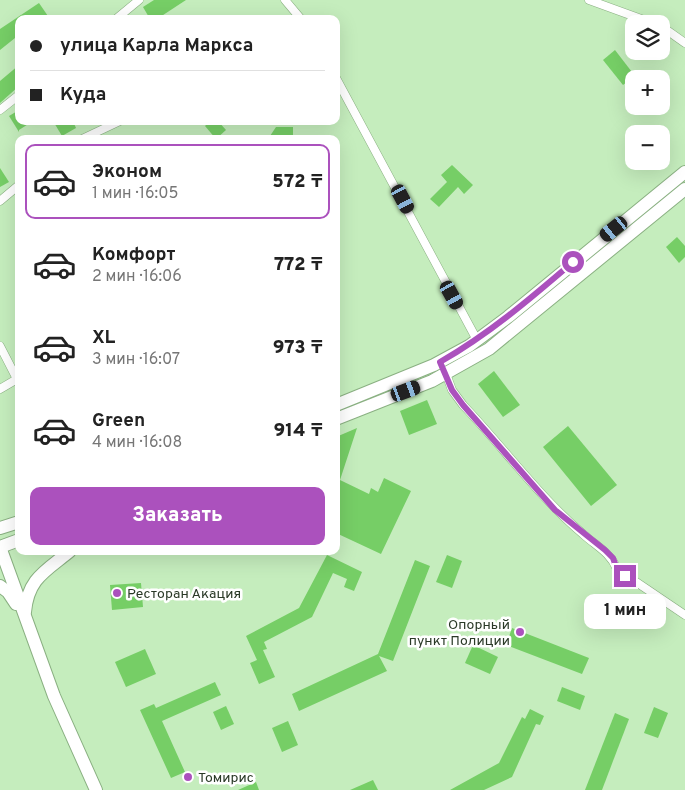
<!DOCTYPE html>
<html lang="ru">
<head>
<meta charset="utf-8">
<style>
	:root { --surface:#fff; --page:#f2f2f2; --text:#222; --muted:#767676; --line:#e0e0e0; --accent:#ab51bd }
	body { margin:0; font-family:Overpass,sans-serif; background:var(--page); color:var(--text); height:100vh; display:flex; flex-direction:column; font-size:19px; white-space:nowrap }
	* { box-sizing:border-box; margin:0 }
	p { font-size:16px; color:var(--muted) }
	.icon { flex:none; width:28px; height:28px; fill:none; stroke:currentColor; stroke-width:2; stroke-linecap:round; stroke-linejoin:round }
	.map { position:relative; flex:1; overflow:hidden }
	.drawer { position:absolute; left:15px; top:135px; width:325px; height:420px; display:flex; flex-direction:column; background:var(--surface); border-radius:10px; box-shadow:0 5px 20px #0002 }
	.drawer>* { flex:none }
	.guide { position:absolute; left:15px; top:15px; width:325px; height:110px; border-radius:10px; box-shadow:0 5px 20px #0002; display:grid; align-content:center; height:110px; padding:0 15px; background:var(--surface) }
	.buttons { position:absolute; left:625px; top:15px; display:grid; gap:10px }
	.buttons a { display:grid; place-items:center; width:45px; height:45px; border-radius:10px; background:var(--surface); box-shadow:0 5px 20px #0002; font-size:25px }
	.end { position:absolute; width:22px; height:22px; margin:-11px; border:6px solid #ab51bd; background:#fff; box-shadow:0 0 0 2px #fff }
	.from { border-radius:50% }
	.bubble { position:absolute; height:35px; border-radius:10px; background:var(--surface); box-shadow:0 5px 20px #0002; font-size:16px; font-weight:800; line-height:35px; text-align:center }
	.car { position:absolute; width:15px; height:30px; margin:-15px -8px; border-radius:6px; box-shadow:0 0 4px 1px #0007; background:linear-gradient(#222 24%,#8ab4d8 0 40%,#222 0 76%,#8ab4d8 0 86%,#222 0) }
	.guide b { display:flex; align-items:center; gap:18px; height:48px; font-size:19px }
	.guide b+b { border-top:1px solid var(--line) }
	.guide i { width:12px; height:12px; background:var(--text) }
	ul { padding:9px 0 0; list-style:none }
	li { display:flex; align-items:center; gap:15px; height:75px; margin:0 10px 8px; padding:0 5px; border:2px solid transparent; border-radius:10px }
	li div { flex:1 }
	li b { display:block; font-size:19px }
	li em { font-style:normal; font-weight:800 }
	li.active { border-color:var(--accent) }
	li>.icon { width:45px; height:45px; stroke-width:1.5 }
	.primary-button { display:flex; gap:10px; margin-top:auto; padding:10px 15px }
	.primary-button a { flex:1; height:58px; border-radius:10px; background:var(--accent); color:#fff; font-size:20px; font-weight:800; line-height:58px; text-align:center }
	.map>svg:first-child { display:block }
	.building { fill:#76ce66 }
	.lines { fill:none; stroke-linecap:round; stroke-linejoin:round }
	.street-casing { stroke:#8ab082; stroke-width:9 }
	.primary-casing { stroke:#8ab082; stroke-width:14 }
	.street { stroke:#fff; stroke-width:8 }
	.primary { stroke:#fff; stroke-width:12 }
	.route { stroke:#ab51bd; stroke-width:6 }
	.poi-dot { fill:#ab51bd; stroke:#fff; stroke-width:2 }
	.labels { text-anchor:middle; stroke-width:5; stroke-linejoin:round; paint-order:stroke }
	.poi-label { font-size:14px; fill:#2a3927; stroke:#fff; text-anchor:start }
</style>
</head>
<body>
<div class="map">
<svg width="685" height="790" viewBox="0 0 685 790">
	<rect width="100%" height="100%" fill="#c5edbd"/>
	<g class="building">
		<path d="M 154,0 L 186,0 L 157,19 L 150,19 L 143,7 Z"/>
		<path d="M 39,3 L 50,19 L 19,19 L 19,44 L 15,38 L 0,50 L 0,29 Z"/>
		<path d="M 615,50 L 635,76 L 623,85 L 603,60 Z"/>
		<path d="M 19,65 L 19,86 L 0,103 L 0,81 Z"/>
		<path d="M 19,110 L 19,121 L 33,121 L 19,130 L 19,132 L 9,116 Z"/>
		<path d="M 53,121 L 73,121 L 76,128 L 62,136 Z"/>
		<path d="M 210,121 L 218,121 L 226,130 L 216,139 L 205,126 Z"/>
		<path d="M 276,127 L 293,127 L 293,139 L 268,139 Z"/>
		<path d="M 452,165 L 473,185 L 464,194 L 458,187 L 439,207 L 430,199 L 447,182 L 441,175 Z"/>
		<path d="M 0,168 L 9,182 L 0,187 Z"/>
		<path d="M 677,237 L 685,246 L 685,257 L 679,263 L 666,247 Z"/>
		<path d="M 494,371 L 520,405 L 503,417 L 478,384 Z"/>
		<path d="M 427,400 L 437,424 L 409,435 L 400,411 Z"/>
		<path d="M 568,426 L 617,485 L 591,506 L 543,447 Z"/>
		<path d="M 357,428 L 340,480 L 369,494 L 371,488 L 378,492 L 384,478 L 411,491 L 381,554 L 336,533 L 336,437 Z"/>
		<path d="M 327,555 L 362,572 L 354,591 L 344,587 L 347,579 L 333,573 L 312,617 L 264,642 L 267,649 L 263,650 L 275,677 L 259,684 L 250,663 L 257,660 L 246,636 L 299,608 Z"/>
		<path d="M 447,555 L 462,561 L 452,588 L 436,582 Z"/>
		<path d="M 415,560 L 430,566 L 393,661 L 379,656 L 387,671 L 299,711 L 292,694 L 378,654 Z"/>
		<path d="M 141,583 L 143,607 L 112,610 L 110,585 Z"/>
		<path d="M 512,628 L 589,658 L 582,674 L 506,645 Z"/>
		<path d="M 473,645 L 498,657 L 490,674 L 465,663 Z"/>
		<path d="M 145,649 L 156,674 L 126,687 L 115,662 Z"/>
		<path d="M 215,682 L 221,695 L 162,721 L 185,772 L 171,778 L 140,710 L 154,704 L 156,708 Z"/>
		<path d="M 562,687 L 585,696 L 580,710 L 557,701 Z"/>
		<path d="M 226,706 L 234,724 L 221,730 L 213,712 Z"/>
		<path d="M 654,707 L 668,713 L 658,738 L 644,733 Z"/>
		<path d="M 530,709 L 544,716 L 540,725 L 536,724 L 512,777 L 484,790 L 450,790 L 499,763 L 522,717 L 525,719 Z"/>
		<path d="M 615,713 L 629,719 L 602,790 L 585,790 Z"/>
		<path d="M 288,721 L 298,745 L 282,752 L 272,728 Z"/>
		<path d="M 373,780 L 378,790 L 350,790 Z"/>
		<path d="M 256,782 L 259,790 L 238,790 Z"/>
	</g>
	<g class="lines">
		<defs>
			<g id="street">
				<path d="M 285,0 L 301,19"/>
				<path d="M 589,0 L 655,24"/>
				<path d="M 116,19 L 139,0"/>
				<path d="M 661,26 L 685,43"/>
				<path d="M 336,78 L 477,340"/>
				<path d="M 0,110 L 19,95"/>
				<path d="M 82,139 L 120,121"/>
				<path d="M 0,201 L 19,185"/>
				<path d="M 0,346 L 17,379 L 0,389"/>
				<path d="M 445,371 L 452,390 L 463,405 C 504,448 538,496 583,534 C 596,546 610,552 617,569 L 685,615"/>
			</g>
			<g id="primary">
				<path d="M 336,405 L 434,365 L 469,346 L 508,317 L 685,172"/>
				<path d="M 336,419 L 432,381 L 489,349 L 685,189"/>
				<path d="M 0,528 L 19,522"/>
				<path d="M 0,547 L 54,696 L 96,790"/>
				<path d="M 0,547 L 19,540"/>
				<path d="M 0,586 L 8,592 L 16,604"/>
				<path d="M 25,612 C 28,578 46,571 70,551"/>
			</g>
		</defs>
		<use href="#street" class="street-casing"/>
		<use href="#primary" class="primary-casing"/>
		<use href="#street" class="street"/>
		<use href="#primary" class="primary"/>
	</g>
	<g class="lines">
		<path class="route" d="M 573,262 C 530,299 489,334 440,362 L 452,390 L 463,405 L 555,510 L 605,550 L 613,558 L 617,569 L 625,576"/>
	</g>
	<g class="poi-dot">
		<circle cx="117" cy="593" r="5"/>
		<circle cx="520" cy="632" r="5"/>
		<circle cx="188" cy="777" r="5"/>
	</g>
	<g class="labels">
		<g class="poi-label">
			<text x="127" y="598">Ресторан Акация</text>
			<text x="510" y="629" text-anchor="end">Опорный<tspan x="510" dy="16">пункт Полиции</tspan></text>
			<text x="198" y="782">Томирис</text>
		</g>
	</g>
</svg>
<div class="buttons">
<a><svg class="icon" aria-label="layers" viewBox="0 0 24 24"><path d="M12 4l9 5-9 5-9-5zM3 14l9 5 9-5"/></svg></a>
<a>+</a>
<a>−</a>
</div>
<i class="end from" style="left:573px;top:262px"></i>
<i class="end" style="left:625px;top:576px"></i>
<div class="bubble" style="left:584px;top:594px;width:82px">1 мин</div>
<i class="car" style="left:403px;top:199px;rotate:152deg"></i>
<i class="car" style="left:614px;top:229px;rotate:231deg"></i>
<i class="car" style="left:452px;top:295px;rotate:151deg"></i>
<i class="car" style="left:406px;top:391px;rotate:70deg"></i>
<div class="guide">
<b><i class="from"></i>улица Карла Маркса</b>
<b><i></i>Куда</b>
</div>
<section class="drawer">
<ul>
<li class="active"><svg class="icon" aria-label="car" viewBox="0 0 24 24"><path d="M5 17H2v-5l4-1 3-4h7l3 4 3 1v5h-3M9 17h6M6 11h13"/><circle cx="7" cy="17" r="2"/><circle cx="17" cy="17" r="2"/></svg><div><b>Эконом</b><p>1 мин · 16:05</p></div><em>572 ₸</em></li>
<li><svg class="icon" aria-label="car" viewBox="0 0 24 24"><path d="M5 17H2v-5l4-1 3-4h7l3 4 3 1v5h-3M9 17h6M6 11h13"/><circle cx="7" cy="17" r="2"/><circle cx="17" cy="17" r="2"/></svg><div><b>Комфорт</b><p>2 мин · 16:06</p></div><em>772 ₸</em></li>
<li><svg class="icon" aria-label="car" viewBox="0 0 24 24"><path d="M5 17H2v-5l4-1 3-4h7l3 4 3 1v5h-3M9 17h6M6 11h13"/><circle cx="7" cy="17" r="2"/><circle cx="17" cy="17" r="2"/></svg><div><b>XL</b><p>3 мин · 16:07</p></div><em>973 ₸</em></li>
<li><svg class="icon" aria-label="car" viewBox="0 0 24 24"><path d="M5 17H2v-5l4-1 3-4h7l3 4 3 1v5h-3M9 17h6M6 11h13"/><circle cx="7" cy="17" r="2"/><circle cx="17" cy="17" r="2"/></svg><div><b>Green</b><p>4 мин · 16:08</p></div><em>914 ₸</em></li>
</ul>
<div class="primary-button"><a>Заказать</a></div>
</section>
</div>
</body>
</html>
